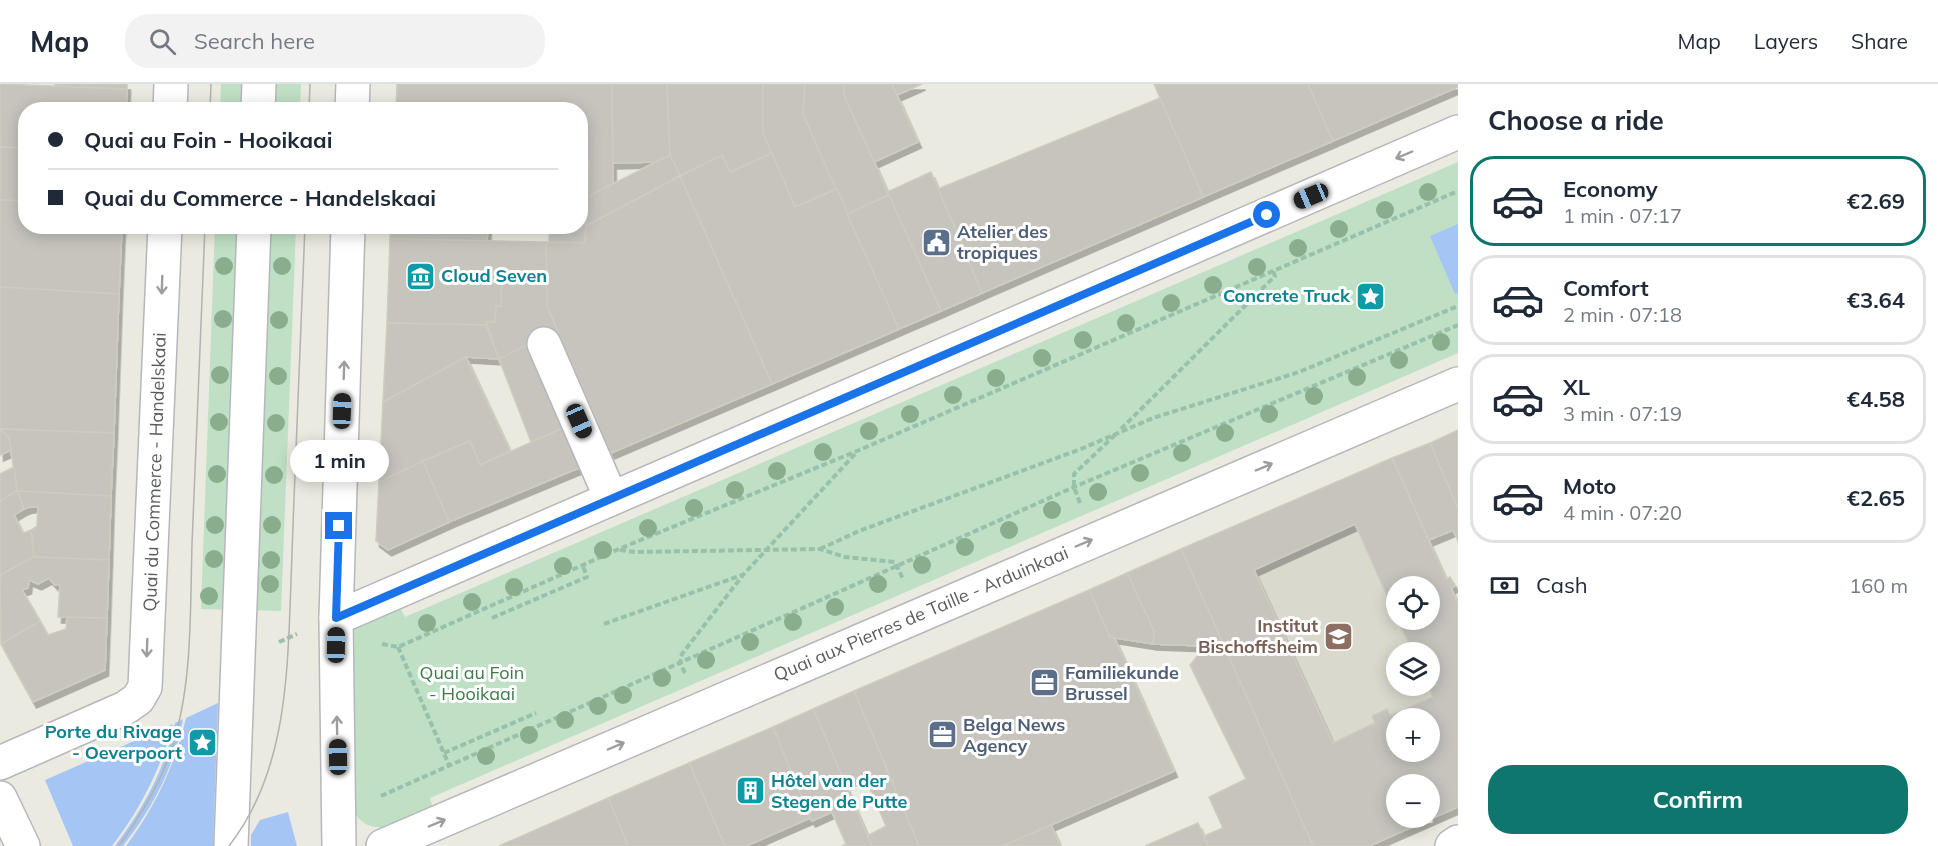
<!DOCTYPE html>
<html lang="en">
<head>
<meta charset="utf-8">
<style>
	:root { --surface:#fff; --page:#f2f2f3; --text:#1f2937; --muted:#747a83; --line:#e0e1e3; --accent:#0f766e }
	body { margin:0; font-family:Mulish,sans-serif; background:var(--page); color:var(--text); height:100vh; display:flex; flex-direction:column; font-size:22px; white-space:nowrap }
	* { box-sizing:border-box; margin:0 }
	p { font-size:20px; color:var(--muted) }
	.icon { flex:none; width:33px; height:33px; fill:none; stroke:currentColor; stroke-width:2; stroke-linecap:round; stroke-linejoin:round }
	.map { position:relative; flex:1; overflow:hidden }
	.side { display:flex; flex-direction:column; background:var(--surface); width:480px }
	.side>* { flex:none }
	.guide { position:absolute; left:18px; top:18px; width:570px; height:132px; border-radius:24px; box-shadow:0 3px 15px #0003; display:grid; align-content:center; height:132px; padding:0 30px; background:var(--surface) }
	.fabs { position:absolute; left:1386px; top:492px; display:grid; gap:12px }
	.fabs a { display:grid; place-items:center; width:54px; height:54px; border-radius:50%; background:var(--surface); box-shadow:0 3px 15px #0003; font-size:30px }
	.end { position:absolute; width:27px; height:27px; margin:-14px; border:8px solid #1a73e8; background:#fff; box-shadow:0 0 0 3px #fff }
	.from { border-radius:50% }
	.bubble { position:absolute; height:42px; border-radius:21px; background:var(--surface); box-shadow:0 3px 15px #0003; font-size:20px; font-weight:700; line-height:42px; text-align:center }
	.car { position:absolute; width:18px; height:36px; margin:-18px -9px; border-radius:8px; box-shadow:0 0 4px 2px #0007; background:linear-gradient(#222 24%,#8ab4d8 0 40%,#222 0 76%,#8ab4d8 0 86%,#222 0) }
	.guide b { display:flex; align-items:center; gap:21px; height:57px; font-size:22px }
	.guide b+b { border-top:2px solid var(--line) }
	.guide i { width:15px; height:15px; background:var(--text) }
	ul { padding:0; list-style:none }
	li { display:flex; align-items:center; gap:18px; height:90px; margin:0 12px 9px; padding:0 18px; border:3px solid var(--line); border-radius:24px }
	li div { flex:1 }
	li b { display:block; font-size:22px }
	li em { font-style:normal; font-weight:700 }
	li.current { border-color:var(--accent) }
	li>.icon { width:54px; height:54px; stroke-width:1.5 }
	h2 { padding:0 30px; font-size:27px; line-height:72px }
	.pay { display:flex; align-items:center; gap:15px; height:66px; padding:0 30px; font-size:22px }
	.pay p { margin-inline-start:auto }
	.cta { display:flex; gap:12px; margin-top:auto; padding:12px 30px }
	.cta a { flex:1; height:69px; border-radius:24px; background:var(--accent); color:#fff; font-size:24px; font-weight:700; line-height:69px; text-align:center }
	header { display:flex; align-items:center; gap:36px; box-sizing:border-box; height:84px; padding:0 30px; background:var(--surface); border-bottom:2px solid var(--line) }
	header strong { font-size:28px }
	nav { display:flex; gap:33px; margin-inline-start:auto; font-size:21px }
	.search { width:420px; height:54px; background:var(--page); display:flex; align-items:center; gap:15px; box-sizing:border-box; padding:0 21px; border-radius:24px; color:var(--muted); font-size:22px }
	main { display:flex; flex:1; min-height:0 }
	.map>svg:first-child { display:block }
	.education { fill:#dad9ce; fill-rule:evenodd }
	.green { fill:#bfe0c4 }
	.water { fill:#a5c5f5 }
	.building { fill:#c6c4bd; stroke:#ceccbf; stroke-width:1.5; fill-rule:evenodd; filter:url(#shadow) }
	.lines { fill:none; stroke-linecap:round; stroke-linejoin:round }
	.minor-casing { stroke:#b6b7bc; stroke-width:36 }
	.path { stroke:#99c0aa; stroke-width:4; stroke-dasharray:6 3; stroke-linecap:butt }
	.minor { stroke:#fff; stroke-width:33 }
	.tram { stroke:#b1b2b2; stroke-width:1.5 }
	.tree { fill:#8aae8d }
	.oneway { stroke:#9b9d9f }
	.route { stroke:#1a73e8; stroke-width:8 }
	.labels { text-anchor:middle; stroke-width:6; stroke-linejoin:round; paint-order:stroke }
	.service-label { font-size:18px; font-weight:bold; fill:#4e5e75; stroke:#fff; text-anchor:start }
	.culture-label { font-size:18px; font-weight:bold; fill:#0d838f; stroke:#fff; text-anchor:start }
	.street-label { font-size:18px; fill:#595b5f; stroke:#fff }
	.education-label { font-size:18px; font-weight:bold; fill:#785e54; stroke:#fff; text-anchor:end }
	.park-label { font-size:18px; fill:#3c7c49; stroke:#fff }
</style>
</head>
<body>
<header>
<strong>Map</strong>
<div class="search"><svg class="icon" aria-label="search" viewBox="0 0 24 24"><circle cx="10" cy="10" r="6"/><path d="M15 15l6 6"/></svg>Search here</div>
<nav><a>Map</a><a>Layers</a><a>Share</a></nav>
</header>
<main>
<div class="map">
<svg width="1458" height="762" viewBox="0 0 1458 762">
	<defs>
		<filter id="shadow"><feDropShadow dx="3.5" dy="6" stdDeviation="0" flood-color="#0004"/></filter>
	</defs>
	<rect width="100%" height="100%" fill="#eaeae0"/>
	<path class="education" d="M 1392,374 L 1446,494 L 1450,493 L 1455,502 L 1451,504 L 1458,520 L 1458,723 L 1369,762 L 1313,762 L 1181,465 ZM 1396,502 L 1430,502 L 1430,536 L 1396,536 ZM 1396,568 L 1430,568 L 1430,602 L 1396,602 ZM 1396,634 L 1430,634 L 1430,668 L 1396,668 ZM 1396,700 L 1430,700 L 1430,734 L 1396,734 Z"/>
	<g class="green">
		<path d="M 221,0 L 301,0 L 300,25 L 220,26 Z"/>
		<path d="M 1458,78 L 1458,269 L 430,714 L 433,725 C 407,735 373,759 354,728 L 349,551 L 353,544 L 399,521 L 405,533 Z"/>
		<path d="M 215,143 L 296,143 L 281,527 L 201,525 Z"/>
	</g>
	<g class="water">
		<path d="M 1458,140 L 1458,209 L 1455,210 L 1430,152 Z"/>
		<path d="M 218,619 L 213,762 L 126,762 C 155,723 175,681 186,634 Z"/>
		<path d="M 183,635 C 175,682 152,725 123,762 L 115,762 C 143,725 165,685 175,639 Z"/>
		<path d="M 173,640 C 160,686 141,724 112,762 L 73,762 L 45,696 Z"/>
		<path d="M 288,728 L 297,762 L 251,762 L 251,751 L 260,736 Z"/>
	</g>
	<g class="building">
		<path d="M 0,0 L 127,5 L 126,26 L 26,26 L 26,64 L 0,63 Z"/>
		<path d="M 55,0 L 127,0 L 127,5 L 55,2 Z"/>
		<path d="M 397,0 L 612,0 L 613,101 L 587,113 L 589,77 L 580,77 L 580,26 L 396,26 Z"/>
		<path d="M 612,0 L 667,0 L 670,71 L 655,78 L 613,79 Z"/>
		<path d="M 667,0 L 763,0 L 763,49 L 772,69 L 730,88 L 722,71 L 680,92 L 670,71 Z"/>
		<path d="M 763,0 L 805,0 L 803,30 L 837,105 L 795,123 L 763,49 Z"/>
		<path d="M 805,0 L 844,0 L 844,11 L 889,111 L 847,130 L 803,30 Z"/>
		<path d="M 844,0 L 892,0 L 918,58 L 874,78 L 844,11 Z"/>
		<path d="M 892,0 L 922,0 L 897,11 Z"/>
		<path d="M 1154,0 L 1308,0 L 1333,57 L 1203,113 Z"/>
		<path d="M 1308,0 L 1458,0 L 1458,3 L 1333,57 Z"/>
		<path d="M 1160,14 L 1203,113 L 982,209 L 938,105 Z"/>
		<path d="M 0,63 L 26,64 L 26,117 L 0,116 Z"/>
		<path d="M 772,69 L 795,123 L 837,105 L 899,245 L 772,300 L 680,92 L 722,71 L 730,88 Z"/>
		<path d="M 670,71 L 680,92 L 586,142 L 587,113 Z"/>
		<path d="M 580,77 L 589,77 L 585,159 L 549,158 L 549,142 L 580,142 Z"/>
		<path d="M 931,88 L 982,209 L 941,227 L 887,108 Z"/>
		<path d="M 680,92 L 772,300 L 611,369 L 547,223 L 546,158 L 585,159 L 586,142 Z"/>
		<path d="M 889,111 L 941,227 L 899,245 L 847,130 Z"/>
		<path d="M 0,116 L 26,117 L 26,142 L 122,142 L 119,210 L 0,203 Z"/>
		<path d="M 390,142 L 488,142 L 487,157 L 390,155 Z"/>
		<path d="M 390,155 L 546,158 L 547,194 L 502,193 L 501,222 L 496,222 L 495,238 L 486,238 L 486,241 L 387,239 Z"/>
		<path d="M 502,193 L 547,194 L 547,223 L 559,249 L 499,275 L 486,238 L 495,238 L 496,222 L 501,222 Z"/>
		<path d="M 0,203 L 119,210 L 114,349 L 0,345 Z"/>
		<path d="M 387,239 L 486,241 L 499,275 L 466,273 L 383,318 Z"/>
		<path d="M 526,261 L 563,344 L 531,358 L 499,275 Z"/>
		<path d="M 466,273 L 510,367 L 480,381 L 470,357 L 379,398 L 383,318 Z"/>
		<path d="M 563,344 L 581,383 L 449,438 L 423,377 L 470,357 L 480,381 Z"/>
		<path d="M 0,345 L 114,349 L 111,412 L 17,407 L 9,354 Z"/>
		<path d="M 0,345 L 9,354 L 11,366 L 0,371 Z"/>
		<path d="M 1458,346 L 1458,425 L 1430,359 Z"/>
		<path d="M 1430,359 L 1458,425 L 1458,457 L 1453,446 L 1429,456 L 1392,374 Z"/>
		<path d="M 1392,374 L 1446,495 L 1450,493 L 1455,502 L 1451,504 L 1458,520 L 1458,723 L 1369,762 L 1313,762 L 1181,465 ZM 1355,440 L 1396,532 L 1396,502 L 1430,502 L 1430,536 L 1398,536 L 1413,568 L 1430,568 L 1430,602 L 1428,602 L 1433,613 L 1390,632 L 1387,625 L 1372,632 L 1375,639 L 1333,659 L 1254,486 ZM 1396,634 L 1430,634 L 1430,668 L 1396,668 ZM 1396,700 L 1430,700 L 1430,734 L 1396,734 Z"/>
		<path d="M 423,377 L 449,438 L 388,466 L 376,457 L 379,398 Z"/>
		<path d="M 14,383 L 17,407 L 0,417 L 0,390 Z"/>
		<path d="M 17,407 L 111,412 L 109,476 L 34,473 L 31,446 L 37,442 L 38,423 L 29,423 L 24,425 Z"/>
		<path d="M 17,407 L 24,425 L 14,431 L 23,449 L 31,446 L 34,473 L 0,491 L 0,417 Z"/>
		<path d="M 1181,465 L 1313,762 L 1208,762 L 1204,752 L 1223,744 L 1209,713 L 1246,695 L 1190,581 L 1205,562 L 1153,560 L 1154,547 L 1127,489 Z"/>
		<path d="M 34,473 L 109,476 L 107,534 L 58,533 L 60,500 L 55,501 L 49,494 L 38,500 L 29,496 L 28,504 L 22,506 L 40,537 L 1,560 L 0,491 Z"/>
		<path d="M 1127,489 L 1154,547 L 1153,560 L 1110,553 L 1089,506 Z"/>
		<path d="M 1089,506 L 1110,553 L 1115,555 L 1174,687 L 1003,762 L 919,762 L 854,607 Z"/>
		<path d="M 67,533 L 107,534 L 105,586 L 33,618 L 1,560 L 40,537 L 48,551 L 66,545 Z"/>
		<path d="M 854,607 L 919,762 L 872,762 L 867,752 L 886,742 L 864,691 L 845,699 L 813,625 Z"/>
		<path d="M 813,625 L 845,699 L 872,762 L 842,762 L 846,760 L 832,728 L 812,737 L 810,734 L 773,643 Z"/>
		<path d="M 773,643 L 810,734 L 746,762 L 725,762 L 689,679 Z"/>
		<path d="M 689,679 L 725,762 L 628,762 L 608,714 Z"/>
		<path d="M 608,714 L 628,762 L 499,762 Z"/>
		<path d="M 1198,739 L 1208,762 L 1145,762 Z"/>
		<path d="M 1051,741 L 1060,762 L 1003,762 Z"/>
	</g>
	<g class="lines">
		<defs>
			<g id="minor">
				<path d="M 170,26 L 171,0"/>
				<path d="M 258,26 L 259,0"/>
				<path d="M 352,26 L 353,0"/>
				<path d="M 544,260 L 611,414"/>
				<path d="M 336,534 L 1458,48"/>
				<path d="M 0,679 L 125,624 L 138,615 L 145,603 L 165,142"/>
				<path d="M 0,714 L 23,762"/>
				<path d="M 231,762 L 254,142"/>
				<path d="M 339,762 L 336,534 L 348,142"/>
				<path d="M 383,762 L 1458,300"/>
				<path d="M 1452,762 L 1458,758"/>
			</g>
		</defs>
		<use href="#minor" class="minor-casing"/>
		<g class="path">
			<path d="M 1121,345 L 1275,192 L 1273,187"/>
			<path d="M 1080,419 L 1074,403 L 1074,390 L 1116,350"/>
			<path d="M 820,465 L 859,447 L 1081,365 L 1153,334 L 1299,288 L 1458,222"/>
			<path d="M 620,466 L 635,468 L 820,465 L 845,473 L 895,478 L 903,495"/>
			<path d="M 492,534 L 587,493 L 583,482"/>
			<path d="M 604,540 L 742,491"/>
			<path d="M 279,558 L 297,550"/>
			<path d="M 382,560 L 398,563 L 619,465 L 857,367 L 1458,107"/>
			<path d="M 398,563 L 449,681"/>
			<path d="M 685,589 L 680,579 L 682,570 L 743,491 L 856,369"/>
			<path d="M 444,669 L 536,629"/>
			<path d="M 381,712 L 1074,403 L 1458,241"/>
		</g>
		<use href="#minor" class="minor"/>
		<g class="tram">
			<path d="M 210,26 L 211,0"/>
			<path d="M 309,26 L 310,0"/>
			<path d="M 119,762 C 140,732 159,702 171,667 C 193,601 190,528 192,460 C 197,354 201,248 205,142"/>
			<path d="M 229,762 C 282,694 287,606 290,524 C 291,488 293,451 294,415 C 298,324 301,233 305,142"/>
		</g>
	</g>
	<g class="tree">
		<circle cx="1428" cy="108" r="9"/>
		<circle cx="1385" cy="126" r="9"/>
		<circle cx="1339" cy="145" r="9"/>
		<circle cx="1298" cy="164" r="9"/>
		<circle cx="224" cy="182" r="9"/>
		<circle cx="282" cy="182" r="9"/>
		<circle cx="1257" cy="183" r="9"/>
		<circle cx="1213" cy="201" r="9"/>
		<circle cx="1171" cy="219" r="9"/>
		<circle cx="223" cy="235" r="9"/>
		<circle cx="279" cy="236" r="9"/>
		<circle cx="1126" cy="239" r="9"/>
		<circle cx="1083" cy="256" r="9"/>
		<circle cx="1441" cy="258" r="9"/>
		<circle cx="1042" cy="274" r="9"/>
		<circle cx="1399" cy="276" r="9"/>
		<circle cx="220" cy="291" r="9"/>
		<circle cx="278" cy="292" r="9"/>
		<circle cx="1357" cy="293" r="9"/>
		<circle cx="996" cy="294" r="9"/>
		<circle cx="953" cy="311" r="9"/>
		<circle cx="1314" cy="312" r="9"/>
		<circle cx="910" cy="330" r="9"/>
		<circle cx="1269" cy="330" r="9"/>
		<circle cx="219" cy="338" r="9"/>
		<circle cx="276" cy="339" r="9"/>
		<circle cx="869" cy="347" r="9"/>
		<circle cx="1225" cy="349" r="9"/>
		<circle cx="823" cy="368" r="9"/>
		<circle cx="1182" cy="369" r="9"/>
		<circle cx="777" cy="387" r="9"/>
		<circle cx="1140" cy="389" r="9"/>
		<circle cx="217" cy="390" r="9"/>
		<circle cx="274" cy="391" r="9"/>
		<circle cx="735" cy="406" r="9"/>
		<circle cx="1098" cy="408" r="9"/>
		<circle cx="694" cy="424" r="9"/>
		<circle cx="1052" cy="426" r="9"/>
		<circle cx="215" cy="441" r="9"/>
		<circle cx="272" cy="441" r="9"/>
		<circle cx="648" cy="444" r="9"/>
		<circle cx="1009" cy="446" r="9"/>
		<circle cx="965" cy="463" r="9"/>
		<circle cx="603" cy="466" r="9"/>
		<circle cx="214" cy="475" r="9"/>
		<circle cx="271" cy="476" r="9"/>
		<circle cx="922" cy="481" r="9"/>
		<circle cx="563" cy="482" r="9"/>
		<circle cx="270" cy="500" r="9"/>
		<circle cx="878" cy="500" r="9"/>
		<circle cx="514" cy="503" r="9"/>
		<circle cx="209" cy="512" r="9"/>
		<circle cx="472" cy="518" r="9"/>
		<circle cx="835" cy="523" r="9"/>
		<circle cx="793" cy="538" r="9"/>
		<circle cx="427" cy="539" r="9"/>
		<circle cx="750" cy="558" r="9"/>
		<circle cx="706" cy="576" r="9"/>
		<circle cx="662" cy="594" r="9"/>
		<circle cx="623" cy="611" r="9"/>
		<circle cx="598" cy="622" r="9"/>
		<circle cx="565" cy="636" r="9"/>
		<circle cx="529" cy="651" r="9"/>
		<circle cx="486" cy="672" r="9"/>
	</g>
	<defs><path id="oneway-shaft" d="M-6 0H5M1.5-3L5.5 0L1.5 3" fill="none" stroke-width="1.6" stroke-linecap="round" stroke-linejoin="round" transform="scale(1.5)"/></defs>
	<g class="oneway">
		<use href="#oneway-shaft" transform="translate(1404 71) rotate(157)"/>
		<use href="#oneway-shaft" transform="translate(162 201) rotate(92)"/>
		<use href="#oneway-shaft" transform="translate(344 286) rotate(-88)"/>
		<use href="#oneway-shaft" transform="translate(1264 383) rotate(-23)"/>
		<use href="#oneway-shaft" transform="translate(1084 459) rotate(-23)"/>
		<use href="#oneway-shaft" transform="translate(147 564) rotate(92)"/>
		<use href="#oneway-shaft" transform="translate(337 641) rotate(-91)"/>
		<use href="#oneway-shaft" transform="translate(616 662) rotate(-23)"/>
		<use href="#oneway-shaft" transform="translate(437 739) rotate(-23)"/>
	</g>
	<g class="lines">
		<path class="route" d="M 339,442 L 336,534 L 1267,131"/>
	</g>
	<defs>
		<symbol id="civic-square" viewBox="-11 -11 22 22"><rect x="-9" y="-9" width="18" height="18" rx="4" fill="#5c6f8a" stroke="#fff"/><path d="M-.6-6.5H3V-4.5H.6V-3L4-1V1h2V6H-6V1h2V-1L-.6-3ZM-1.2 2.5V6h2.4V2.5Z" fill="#fff"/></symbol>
		<symbol id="museum-square" viewBox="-11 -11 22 22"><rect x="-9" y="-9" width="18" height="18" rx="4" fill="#0f9aa8" stroke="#fff"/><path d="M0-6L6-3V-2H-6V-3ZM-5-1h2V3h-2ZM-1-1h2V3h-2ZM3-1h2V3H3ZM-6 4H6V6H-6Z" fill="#fff"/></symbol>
		<symbol id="sight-square" viewBox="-11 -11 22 22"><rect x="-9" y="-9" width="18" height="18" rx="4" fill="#0f9aa8" stroke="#fff"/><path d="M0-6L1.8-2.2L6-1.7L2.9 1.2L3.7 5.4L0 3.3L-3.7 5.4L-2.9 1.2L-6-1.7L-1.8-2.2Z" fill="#fff"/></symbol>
		<symbol id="school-square" viewBox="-11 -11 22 22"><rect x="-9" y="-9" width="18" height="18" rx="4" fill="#8d6e63" stroke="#fff"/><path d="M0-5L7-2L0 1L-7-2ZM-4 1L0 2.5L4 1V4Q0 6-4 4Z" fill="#fff"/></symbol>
		<symbol id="office-square" viewBox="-11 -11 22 22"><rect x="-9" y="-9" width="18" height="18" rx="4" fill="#5c6f8a" stroke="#fff"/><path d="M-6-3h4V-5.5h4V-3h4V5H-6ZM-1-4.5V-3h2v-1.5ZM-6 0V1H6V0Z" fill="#fff"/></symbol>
		<symbol id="building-square" viewBox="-11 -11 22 22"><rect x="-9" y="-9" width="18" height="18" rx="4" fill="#0f9aa8" stroke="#fff"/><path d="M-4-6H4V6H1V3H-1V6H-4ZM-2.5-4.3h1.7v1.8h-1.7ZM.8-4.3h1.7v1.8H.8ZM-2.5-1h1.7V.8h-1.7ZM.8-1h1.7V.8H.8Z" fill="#fff"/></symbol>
	</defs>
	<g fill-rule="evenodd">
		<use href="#civic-square" x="920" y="142" width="33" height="33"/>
		<use href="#museum-square" x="404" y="176" width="33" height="33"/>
		<use href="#sight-square" x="1354" y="196" width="33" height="33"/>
		<use href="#school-square" x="1322" y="536" width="33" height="33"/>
		<use href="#office-square" x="1028" y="582" width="33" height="33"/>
		<use href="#office-square" x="926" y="634" width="33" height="33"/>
		<use href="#sight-square" x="186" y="642" width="33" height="33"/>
		<use href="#building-square" x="734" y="690" width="33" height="33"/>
	</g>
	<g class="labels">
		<g class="service-label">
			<text x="957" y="154">Atelier des<tspan x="957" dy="21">tropiques</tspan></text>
			<text x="1065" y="595">Familiekunde<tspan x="1065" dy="21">Brussel</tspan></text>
			<text x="963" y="647">Belga News<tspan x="963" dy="21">Agency</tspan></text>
		</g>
		<g class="culture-label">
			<text x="441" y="198">Cloud Seven</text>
			<text x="1350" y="218" text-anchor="end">Concrete Truck</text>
			<text x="182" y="654" text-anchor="end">Porte du Rivage<tspan x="182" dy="21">- Oeverpoort</tspan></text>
			<text x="771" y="703">Hôtel van der<tspan x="771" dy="21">Stegen de Putte</tspan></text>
		</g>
		<g class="street-label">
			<text transform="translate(155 388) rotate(-88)" y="6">Quai du Commerce - Handelskaai</text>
			<text transform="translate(921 530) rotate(-23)" y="6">Quai aux Pierres de Taille - Arduinkaai</text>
		</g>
		<g class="education-label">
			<text x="1318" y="548">Institut<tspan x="1318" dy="21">Bischoffsheim</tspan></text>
		</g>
		<g class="park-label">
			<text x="472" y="595">Quai au Foin<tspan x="472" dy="21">- Hooikaai</tspan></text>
		</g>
	</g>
</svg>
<div class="fabs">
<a><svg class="icon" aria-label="locate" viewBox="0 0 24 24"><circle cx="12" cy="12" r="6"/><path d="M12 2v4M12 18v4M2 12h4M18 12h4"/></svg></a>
<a><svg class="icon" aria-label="layers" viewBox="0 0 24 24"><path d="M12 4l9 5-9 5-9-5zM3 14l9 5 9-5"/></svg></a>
<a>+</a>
<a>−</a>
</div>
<i class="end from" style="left:1267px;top:131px"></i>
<i class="end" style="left:339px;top:442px"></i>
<div class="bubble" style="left:290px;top:356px;width:99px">1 min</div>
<i class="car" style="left:1311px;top:112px;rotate:247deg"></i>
<i class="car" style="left:342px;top:327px;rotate:2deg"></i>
<i class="car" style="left:579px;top:337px;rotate:156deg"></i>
<i class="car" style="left:336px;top:561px;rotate:1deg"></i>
<i class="car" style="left:338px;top:673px;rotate:359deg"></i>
<div class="guide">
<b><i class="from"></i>Quai au Foin - Hooikaai</b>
<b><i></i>Quai du Commerce - Handelskaai</b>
</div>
</div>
<section class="side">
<h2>Choose a ride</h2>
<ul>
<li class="current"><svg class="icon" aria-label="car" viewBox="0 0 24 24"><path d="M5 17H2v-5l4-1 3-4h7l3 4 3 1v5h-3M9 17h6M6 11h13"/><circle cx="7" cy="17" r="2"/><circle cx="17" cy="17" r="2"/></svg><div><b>Economy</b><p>1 min · 07:17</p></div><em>€2.69</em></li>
<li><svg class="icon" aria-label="car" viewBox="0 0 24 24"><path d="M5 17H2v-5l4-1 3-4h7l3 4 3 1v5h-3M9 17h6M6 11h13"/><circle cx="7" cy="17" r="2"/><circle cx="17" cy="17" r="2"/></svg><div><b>Comfort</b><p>2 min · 07:18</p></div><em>€3.64</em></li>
<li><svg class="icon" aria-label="car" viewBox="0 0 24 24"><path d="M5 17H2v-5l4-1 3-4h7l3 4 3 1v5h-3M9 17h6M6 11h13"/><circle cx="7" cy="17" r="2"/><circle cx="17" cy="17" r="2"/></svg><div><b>XL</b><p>3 min · 07:19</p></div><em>€4.58</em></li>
<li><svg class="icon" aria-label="car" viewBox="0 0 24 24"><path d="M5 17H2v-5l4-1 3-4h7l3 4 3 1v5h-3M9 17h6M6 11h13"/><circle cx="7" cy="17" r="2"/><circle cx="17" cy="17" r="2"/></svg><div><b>Moto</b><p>4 min · 07:20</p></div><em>€2.65</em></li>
</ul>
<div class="pay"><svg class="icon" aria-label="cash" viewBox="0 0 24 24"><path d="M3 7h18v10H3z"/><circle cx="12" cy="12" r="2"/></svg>Cash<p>160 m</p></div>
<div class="cta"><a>Confirm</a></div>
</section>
</main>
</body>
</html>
